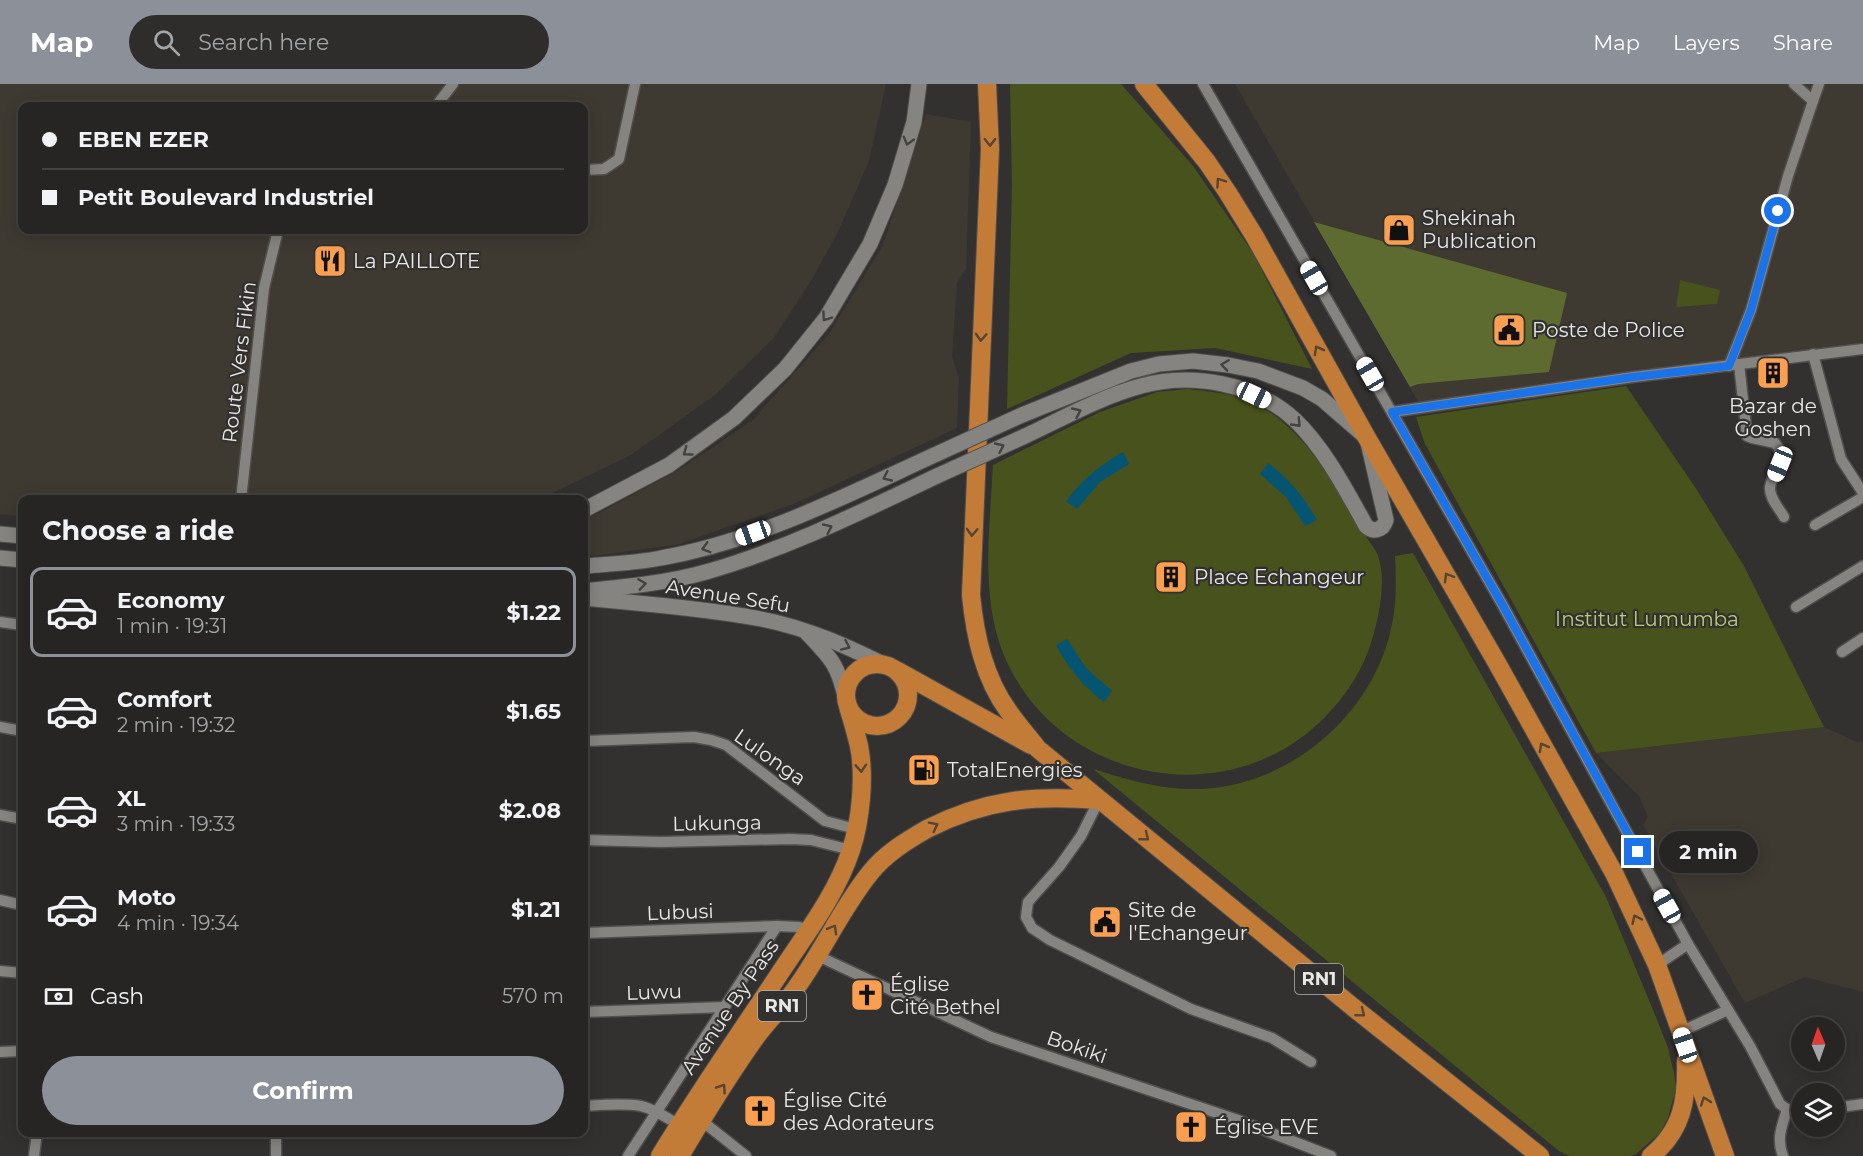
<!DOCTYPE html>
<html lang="en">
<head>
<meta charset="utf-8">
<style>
	:root { --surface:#262523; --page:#2e2d2b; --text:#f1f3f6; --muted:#a4a5a6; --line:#424241; --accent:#8c9099 }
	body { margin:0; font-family:Montserrat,sans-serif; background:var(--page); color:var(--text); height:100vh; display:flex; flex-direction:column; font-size:22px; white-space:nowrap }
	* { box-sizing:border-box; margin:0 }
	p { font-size:20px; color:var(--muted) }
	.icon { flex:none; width:33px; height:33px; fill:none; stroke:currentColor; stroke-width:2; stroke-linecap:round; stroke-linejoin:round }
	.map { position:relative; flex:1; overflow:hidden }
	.details { position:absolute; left:18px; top:411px; width:570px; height:642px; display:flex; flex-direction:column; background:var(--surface); border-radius:12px; box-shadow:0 3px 15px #0003,0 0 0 2px var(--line) }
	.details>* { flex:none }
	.hud { position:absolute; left:18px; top:18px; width:570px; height:132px; border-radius:12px; box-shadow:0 3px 15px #0003,0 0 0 2px var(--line); display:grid; align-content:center; height:132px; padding:0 24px; background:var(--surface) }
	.needle { width:39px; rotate:358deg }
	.tools { position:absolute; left:1791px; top:933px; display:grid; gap:12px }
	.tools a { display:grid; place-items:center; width:54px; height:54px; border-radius:50%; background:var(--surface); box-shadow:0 3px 15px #0003,0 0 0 2px var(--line); font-size:30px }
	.end { position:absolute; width:27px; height:27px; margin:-14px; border:8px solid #1a73e8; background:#fff; box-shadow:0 0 0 3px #fff }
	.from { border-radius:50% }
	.bubble { position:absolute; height:42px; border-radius:21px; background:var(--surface); box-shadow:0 3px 15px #0003,0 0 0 2px var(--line); font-size:20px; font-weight:700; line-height:42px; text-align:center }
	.car { position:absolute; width:18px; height:36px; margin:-18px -9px; border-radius:8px; box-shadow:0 0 4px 2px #0007; background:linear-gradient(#fff 24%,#345 0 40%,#fff 0 76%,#345 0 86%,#fff 0) }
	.hud b { display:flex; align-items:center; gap:21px; height:57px; font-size:22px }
	.hud b+b { border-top:2px solid var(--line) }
	.hud i { width:15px; height:15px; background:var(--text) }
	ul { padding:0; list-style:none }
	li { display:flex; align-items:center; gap:18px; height:90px; margin:0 12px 9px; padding:0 12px; border:3px solid transparent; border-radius:12px }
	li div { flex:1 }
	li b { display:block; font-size:22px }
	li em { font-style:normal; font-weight:700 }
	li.active { border-color:var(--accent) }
	li>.icon { width:54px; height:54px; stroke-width:1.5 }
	h2 { padding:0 24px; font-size:27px; line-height:72px }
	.pay { display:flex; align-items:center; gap:15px; height:66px; padding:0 24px; font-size:22px }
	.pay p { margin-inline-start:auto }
	.action { display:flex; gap:12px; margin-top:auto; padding:12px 24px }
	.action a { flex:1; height:69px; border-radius:36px; background:var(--accent); color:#fff; font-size:24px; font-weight:700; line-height:69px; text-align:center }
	header { display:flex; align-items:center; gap:36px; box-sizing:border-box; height:84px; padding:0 30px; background:var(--accent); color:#fff }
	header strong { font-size:28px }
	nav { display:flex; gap:33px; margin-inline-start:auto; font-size:21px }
	.search { width:420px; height:54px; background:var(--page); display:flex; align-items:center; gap:15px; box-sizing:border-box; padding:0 21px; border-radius:33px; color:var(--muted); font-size:22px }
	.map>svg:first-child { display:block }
	.built { fill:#3e3931; fill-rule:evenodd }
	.green { fill:#48521c }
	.forest { fill:#5e6b30 }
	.water { fill:#045472 }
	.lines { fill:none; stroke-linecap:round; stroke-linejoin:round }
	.street-casing { stroke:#514f4d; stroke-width:13 }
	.secondary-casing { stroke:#514f4d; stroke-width:17 }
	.highway-casing { stroke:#514f4d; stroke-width:20 }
	.street { stroke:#868481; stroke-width:10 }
	.secondary { stroke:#868481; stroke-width:15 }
	.highway { stroke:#c27c38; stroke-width:18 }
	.secondary-bridge-casing { stroke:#514f4d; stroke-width:17; stroke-linecap:butt }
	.secondary-bridge { stroke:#868481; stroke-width:15 }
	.oneway { stroke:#44423f }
	.oneway2 { stroke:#574431 }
	.route { stroke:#1a73e8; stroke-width:8 }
	.labels { text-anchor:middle; stroke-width:4.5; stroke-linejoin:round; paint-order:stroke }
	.shield { fill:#33312f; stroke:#b2b1b0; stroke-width:1.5 }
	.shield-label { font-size:18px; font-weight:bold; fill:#e9e8e7 }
	.poi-label { font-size:20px; fill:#e9e8e7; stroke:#33312f; text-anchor:start }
	.street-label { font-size:20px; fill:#e9e8e7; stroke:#33312f }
	.park-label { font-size:20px; fill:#b8cc75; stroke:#33312f }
</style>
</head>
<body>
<header>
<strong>Map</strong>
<div class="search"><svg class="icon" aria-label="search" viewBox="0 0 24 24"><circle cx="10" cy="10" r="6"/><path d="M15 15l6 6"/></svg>Search here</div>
<nav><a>Map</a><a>Layers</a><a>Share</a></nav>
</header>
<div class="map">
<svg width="1863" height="1072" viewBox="0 0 1863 1072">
	<rect width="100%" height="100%" fill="#33312f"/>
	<g class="built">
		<path d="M 0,0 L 886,0 L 869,77 L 838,148 L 811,197 L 773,255 L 715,311 L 631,371 L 540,415 L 22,416 L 22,432 L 0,430 ZM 22,22 L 584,22 L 584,146 L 22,146 Z"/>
		<path d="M 1235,0 L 1863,0 L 1863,258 L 1419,319 Z"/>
		<path d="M 926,30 L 971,38 L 966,185 L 957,199 L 952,273 L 959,294 L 957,344 L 796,419 L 676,461 L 584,473 L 584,435 L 601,428 L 680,385 L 753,336 L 829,250 L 883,161 Z"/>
		<path d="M 1824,643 L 1857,658 L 1863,657 L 1863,908 L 1805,893 L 1745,919 L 1643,741 L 1648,733 L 1639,712 L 1596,669 Z"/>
	</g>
	<g class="green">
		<path d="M 1010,0 L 1121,0 L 1193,82 L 1253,169 L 1312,285 L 1215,264 L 1131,269 L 1007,325 L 1012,101 Z"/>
		<path d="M 1680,196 L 1720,206 L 1717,220 L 1676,223 Z"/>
		<path d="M 1626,302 L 1695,403 L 1744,482 L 1824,643 L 1596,669 L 1425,360 L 1416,333 Z"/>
		<path d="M 1187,305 C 1207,307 1228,309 1247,316 C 1286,331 1319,374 1340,409 C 1350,425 1360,441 1369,457 C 1373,463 1378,469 1379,475 C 1386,500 1379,532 1372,556 C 1363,586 1346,612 1324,634 C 1227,732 1055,698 1003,569 C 980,510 990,443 993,381 L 1100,328 L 1157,308 Z"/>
		<path d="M 1413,469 L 1606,813 L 1656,933 L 1668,964 L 1674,989 L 1676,1004 L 1668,1034 L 1660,1049 L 1636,1070 L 1631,1072 L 1569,1072 L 1559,1067 L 1093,685 C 1128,696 1162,706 1199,705 C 1291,702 1375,629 1392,540 C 1397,517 1396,494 1395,472 Z"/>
	</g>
	<path class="forest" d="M 1314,138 L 1567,209 L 1549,288 L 1418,300 L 1410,303 Z"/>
	<g class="water">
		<path d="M 1123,368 L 1129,380 L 1100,398 L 1077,425 L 1066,417 C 1082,396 1100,381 1123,368 Z"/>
		<path d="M 1268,379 C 1289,395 1304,413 1317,436 L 1305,442 L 1286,413 L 1260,390 Z"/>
		<path d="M 1067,555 L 1086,584 L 1112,607 L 1104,618 C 1083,602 1068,584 1056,561 Z"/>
	</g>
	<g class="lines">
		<defs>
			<g id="street">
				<path d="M 1203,0 L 1502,520 L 1688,860 L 1750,962 L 1780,1020 L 1787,1025 L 1802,1027"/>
				<path d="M 1813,17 L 1819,0"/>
				<path d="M 436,22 L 453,0"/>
				<path d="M 584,86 L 604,85 L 619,75 L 635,0"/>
				<path d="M 1813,270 L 1841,375 L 1863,409"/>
				<path d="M 1739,280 L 1747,352 L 1752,354 L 1775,359 C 1789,375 1773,386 1770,403 C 1769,414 1779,424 1784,433"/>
				<path d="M 1729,282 L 1751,226 L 1788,92 L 1813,17 L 1794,0"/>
				<path d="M 1392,328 L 1633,293 L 1863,265"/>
				<path d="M 241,416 L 264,204 L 278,146"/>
				<path d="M 1815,441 L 1863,413"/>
				<path d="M 1796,523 L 1863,482"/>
				<path d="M 0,538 L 22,541"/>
				<path d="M 1842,568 L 1863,554"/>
				<path d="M 0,643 L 22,647"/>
				<path d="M 584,657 L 694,653 L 711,656 L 726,661 L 825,737 L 856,745"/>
				<path d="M 1099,716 L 1081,752 L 1059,783 L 1028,818 L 1026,833 L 1032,844 L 1050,856 L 1191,925 L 1272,954 L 1311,978"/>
				<path d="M 0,731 L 22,735"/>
				<path d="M 584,756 L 661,758 L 790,755 L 811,756 L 851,766"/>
				<path d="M 0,816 L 22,821"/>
				<path d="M 584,849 L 777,842 L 799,843 L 809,846"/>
				<path d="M 818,872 L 991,953 L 1238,1036 L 1331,1072"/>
				<path d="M 1657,881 L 1688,860"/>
				<path d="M 0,887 L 22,889"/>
				<path d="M 584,928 L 725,923"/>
				<path d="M 1680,948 L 1728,926"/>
				<path d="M 0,968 L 22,967"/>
				<path d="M 584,1022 C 602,1021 622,1019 641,1022 C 655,1025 667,1034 679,1041"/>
				<path d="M 1834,1024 L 1863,1020"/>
				<path d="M 697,1033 L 746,1072"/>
				<path d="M 276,1048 L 276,1072"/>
				<path d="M 34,1072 L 37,1048"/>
				<path d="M 628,1072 L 777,842"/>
				<path d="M 1783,1072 C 1776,1054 1782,1043 1787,1025"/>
			</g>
			<g id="secondary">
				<path d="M 1022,331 L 1131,287 L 1159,280 L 1193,277 L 1228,281 L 1258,287 L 1303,304 L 1322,315 L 1367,354 L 1386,436 C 1383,446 1374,449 1366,442 C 1346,406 1325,365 1295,336 C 1255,299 1192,288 1141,302 C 1100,313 1062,335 1023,353"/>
				<path d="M 584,426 L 669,381 L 734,334 L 785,285 L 826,234 L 870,160 L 895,101 L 914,38 L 919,0"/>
				<path d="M 0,450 L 22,452"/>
				<path d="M 0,474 L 22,476"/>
				<path d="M 584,482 C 610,480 636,479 661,474 C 759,457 851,409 941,368"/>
				<path d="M 584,507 C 624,503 667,499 706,488 C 787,465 863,427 939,391"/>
				<path d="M 584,514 C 642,520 703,524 761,535 C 808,544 851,564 893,585"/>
				<path d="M 807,549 C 832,575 838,581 846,616"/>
			</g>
			<g id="highway">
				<path d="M 987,0 L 990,65 L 971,511 C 975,552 984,594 1009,628 C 1018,641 1028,652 1038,665 L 1354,924 L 1540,1072"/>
				<path d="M 1144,0 L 1207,78 L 1228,109 L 1255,153 L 1367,354 L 1497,579 L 1614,789 L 1657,881 L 1725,1072"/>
				<circle cx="877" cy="611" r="31"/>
				<path d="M 898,587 L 1031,661"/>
				<path d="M 660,1072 C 697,1011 738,952 778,892 C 804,852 836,812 851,766 C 861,736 865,692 859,662 C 856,650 853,638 849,626"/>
				<path d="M 680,1072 C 703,1033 727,994 753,957 C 766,938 783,923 796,904 C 823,867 841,825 870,789 C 885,770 906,757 927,745 C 986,715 1034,711 1099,716"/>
				<path d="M 1651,1072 C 1683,1046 1687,1015 1686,977"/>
			</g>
		</defs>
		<use href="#street" class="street-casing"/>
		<use href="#secondary" class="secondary-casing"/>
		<use href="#highway" class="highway-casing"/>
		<use href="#street" class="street"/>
		<use href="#secondary" class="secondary"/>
		<use href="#highway" class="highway"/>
		<defs>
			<g id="secondary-bridge">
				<path d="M 941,368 L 1022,331"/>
				<path d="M 939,391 L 1023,353"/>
			</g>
		</defs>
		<use href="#secondary-bridge" class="secondary-bridge-casing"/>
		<use href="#secondary-bridge" class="secondary-bridge"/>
	</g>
	<defs><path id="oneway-chevron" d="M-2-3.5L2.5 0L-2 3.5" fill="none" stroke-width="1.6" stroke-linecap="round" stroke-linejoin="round" transform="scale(1.5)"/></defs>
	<g class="oneway">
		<use href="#oneway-chevron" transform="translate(908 57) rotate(106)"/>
		<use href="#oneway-chevron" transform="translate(826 233) rotate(125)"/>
		<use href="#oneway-chevron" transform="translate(1225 281) rotate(-172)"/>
		<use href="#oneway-chevron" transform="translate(1077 328) rotate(-25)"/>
		<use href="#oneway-chevron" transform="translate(1297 339) rotate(46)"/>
		<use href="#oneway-chevron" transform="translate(1000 363) rotate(-25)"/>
		<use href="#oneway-chevron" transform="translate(687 368) rotate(144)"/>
		<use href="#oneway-chevron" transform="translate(887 393) rotate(155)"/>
		<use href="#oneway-chevron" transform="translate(828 444) rotate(-25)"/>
		<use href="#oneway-chevron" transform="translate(706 464) rotate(164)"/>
		<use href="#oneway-chevron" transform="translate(642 500) rotate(-8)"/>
		<use href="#oneway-chevron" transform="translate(846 562) rotate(24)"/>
	</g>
	<g class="oneway2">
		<use href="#oneway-chevron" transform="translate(990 58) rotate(89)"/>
		<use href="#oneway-chevron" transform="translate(1220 98) rotate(-125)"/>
		<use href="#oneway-chevron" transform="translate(981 253) rotate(93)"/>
		<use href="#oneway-chevron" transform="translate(1318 266) rotate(-119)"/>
		<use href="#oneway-chevron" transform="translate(972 448) rotate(93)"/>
		<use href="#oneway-chevron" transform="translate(1448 493) rotate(-120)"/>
		<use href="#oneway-chevron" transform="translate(1543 663) rotate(-119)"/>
		<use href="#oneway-chevron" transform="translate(861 684) rotate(86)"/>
		<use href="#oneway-chevron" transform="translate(934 742) rotate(-27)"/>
		<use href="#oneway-chevron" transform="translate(1145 753) rotate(39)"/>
		<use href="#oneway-chevron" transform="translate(1636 835) rotate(-115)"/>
		<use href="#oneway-chevron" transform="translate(833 845) rotate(-60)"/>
		<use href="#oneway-chevron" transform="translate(1361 929) rotate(39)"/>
		<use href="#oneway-chevron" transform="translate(722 1004) rotate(-56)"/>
		<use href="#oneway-chevron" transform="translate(1705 1017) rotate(-110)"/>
	</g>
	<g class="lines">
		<path class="route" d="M 1638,768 L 1502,520 L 1392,328 L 1633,293 L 1729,282 L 1751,226 L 1778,127"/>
	</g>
	<defs>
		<symbol id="shop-square" viewBox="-11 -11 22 22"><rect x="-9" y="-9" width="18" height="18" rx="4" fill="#fa9f4f" stroke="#33312f"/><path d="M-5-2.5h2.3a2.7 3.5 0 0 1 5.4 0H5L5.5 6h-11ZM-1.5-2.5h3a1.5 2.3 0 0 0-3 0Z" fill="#111"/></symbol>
		<symbol id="restaurant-square" viewBox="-11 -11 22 22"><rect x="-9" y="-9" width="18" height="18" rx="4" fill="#fa9f4f" stroke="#33312f"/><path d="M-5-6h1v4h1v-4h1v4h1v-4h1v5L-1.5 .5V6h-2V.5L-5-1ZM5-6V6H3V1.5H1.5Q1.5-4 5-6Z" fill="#111"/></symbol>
		<symbol id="civic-square" viewBox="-11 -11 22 22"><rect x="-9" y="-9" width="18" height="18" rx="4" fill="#fa9f4f" stroke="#33312f"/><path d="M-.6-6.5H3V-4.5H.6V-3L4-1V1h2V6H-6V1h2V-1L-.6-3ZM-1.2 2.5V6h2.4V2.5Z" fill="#111"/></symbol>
		<symbol id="building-square" viewBox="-11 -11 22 22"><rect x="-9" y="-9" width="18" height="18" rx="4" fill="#fa9f4f" stroke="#33312f"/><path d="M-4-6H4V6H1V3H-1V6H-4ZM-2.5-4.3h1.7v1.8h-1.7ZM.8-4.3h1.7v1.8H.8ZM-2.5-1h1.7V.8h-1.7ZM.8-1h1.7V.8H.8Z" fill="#111"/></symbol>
		<symbol id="fuel-square" viewBox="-11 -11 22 22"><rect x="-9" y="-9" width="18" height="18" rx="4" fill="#fa9f4f" stroke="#33312f"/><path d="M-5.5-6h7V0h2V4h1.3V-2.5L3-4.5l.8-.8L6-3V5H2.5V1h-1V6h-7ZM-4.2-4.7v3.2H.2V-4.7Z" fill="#111"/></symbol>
		<symbol id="church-square" viewBox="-11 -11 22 22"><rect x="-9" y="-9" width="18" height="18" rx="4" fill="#fa9f4f" stroke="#33312f"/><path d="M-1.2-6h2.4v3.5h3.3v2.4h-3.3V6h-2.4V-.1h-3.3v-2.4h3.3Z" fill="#111"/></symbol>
	</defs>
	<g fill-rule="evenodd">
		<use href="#shop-square" x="1380" y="127" width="38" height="38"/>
		<use href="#restaurant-square" x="311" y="158" width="38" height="38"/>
		<use href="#civic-square" x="1490" y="227" width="38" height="38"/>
		<use href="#building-square" x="1754" y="270" width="38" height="38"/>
		<use href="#building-square" x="1152" y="474" width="38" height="38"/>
		<use href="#fuel-square" x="905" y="667" width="38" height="38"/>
		<use href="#civic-square" x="1086" y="819" width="38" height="38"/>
		<use href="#church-square" x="848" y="892" width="38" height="38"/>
		<use href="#church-square" x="741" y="1008" width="38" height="38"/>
		<use href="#church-square" x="1172" y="1024" width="38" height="38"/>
	</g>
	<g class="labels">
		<g class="shield">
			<rect x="1295" y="880" width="48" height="30" rx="4.5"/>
			<rect x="758" y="907" width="48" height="30" rx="4.5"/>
		</g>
		<g class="shield-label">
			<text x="1319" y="901">RN1</text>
			<text x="782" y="928">RN1</text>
		</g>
		<g class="poi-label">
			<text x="1422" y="141">Shekinah<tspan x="1422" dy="23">Publication</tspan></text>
			<text x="353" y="184">La PAILLOTE</text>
			<text x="1532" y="253">Poste de Police</text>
			<text x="1773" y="329" text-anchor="middle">Bazar de<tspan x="1773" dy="23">Goshen</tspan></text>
			<text x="1194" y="500">Place Echangeur</text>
			<text x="947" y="693">TotalEnergies</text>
			<text x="1128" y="833">Site de<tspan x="1128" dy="23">l'Echangeur</tspan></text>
			<text x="890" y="907">Église<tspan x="890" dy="23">Cité Bethel</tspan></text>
			<text x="783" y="1023">Église Cité<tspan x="783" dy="23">des Adorateurs</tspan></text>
			<text x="1214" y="1050">Église EVE</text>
		</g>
		<g class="street-label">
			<text transform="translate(239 278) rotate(-83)" y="7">Route Vers Fikin</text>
			<text transform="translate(728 512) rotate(9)" y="7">Avenue Sefu</text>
			<text transform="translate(770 673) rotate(35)" y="7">Lulonga</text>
			<text transform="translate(717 739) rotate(-1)" y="7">Lukunga</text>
			<text transform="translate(680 828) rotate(-2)" y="7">Lubusi</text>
			<text transform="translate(654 908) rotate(-2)" y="7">Luwu</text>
			<text transform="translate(730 923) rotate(-56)" y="7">Avenue By Pass</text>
			<text transform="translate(1077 963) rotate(19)" y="7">Bokiki</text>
		</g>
		<g class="park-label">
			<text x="1647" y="542">Institut Lumumba</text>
		</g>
	</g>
</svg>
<div class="tools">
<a><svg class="needle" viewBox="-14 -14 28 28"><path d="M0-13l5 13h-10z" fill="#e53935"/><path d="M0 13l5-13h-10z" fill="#a4a5a6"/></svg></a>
<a><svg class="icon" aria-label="layers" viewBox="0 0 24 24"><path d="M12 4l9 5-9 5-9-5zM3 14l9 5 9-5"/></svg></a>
</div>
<i class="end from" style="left:1778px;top:127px"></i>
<i class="end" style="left:1638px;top:768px"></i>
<div class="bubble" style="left:1659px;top:747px;width:99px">2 min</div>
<i class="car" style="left:1314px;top:194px;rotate:330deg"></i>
<i class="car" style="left:1370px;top:290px;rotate:330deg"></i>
<i class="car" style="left:1254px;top:311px;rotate:115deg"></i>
<i class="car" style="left:1780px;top:380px;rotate:202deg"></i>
<i class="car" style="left:753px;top:449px;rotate:250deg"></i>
<i class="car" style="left:1667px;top:822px;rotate:331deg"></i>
<i class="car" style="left:1685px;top:961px;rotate:341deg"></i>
<div class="hud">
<b><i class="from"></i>EBEN EZER</b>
<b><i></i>Petit Boulevard Industriel</b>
</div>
<section class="details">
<h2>Choose a ride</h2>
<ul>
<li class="active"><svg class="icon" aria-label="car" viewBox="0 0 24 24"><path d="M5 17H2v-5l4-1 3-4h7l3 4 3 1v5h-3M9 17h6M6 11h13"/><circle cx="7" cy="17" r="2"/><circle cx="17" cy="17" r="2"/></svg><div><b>Economy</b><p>1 min · 19:31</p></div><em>$1.22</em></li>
<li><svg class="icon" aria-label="car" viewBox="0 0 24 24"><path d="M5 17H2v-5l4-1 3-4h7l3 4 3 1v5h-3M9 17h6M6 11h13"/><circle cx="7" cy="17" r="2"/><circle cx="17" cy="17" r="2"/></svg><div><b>Comfort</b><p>2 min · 19:32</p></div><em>$1.65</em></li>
<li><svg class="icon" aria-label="car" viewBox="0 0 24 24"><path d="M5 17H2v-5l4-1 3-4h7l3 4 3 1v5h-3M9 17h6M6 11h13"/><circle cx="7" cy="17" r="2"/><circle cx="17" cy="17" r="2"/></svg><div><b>XL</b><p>3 min · 19:33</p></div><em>$2.08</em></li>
<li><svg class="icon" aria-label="car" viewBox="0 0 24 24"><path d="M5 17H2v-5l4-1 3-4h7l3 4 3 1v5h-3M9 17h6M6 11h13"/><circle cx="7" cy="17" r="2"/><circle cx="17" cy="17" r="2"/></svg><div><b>Moto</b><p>4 min · 19:34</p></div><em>$1.21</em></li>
</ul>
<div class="pay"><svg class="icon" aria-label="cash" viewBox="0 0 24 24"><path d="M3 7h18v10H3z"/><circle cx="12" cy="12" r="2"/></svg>Cash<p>570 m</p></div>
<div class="action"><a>Confirm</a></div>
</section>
</div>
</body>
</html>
